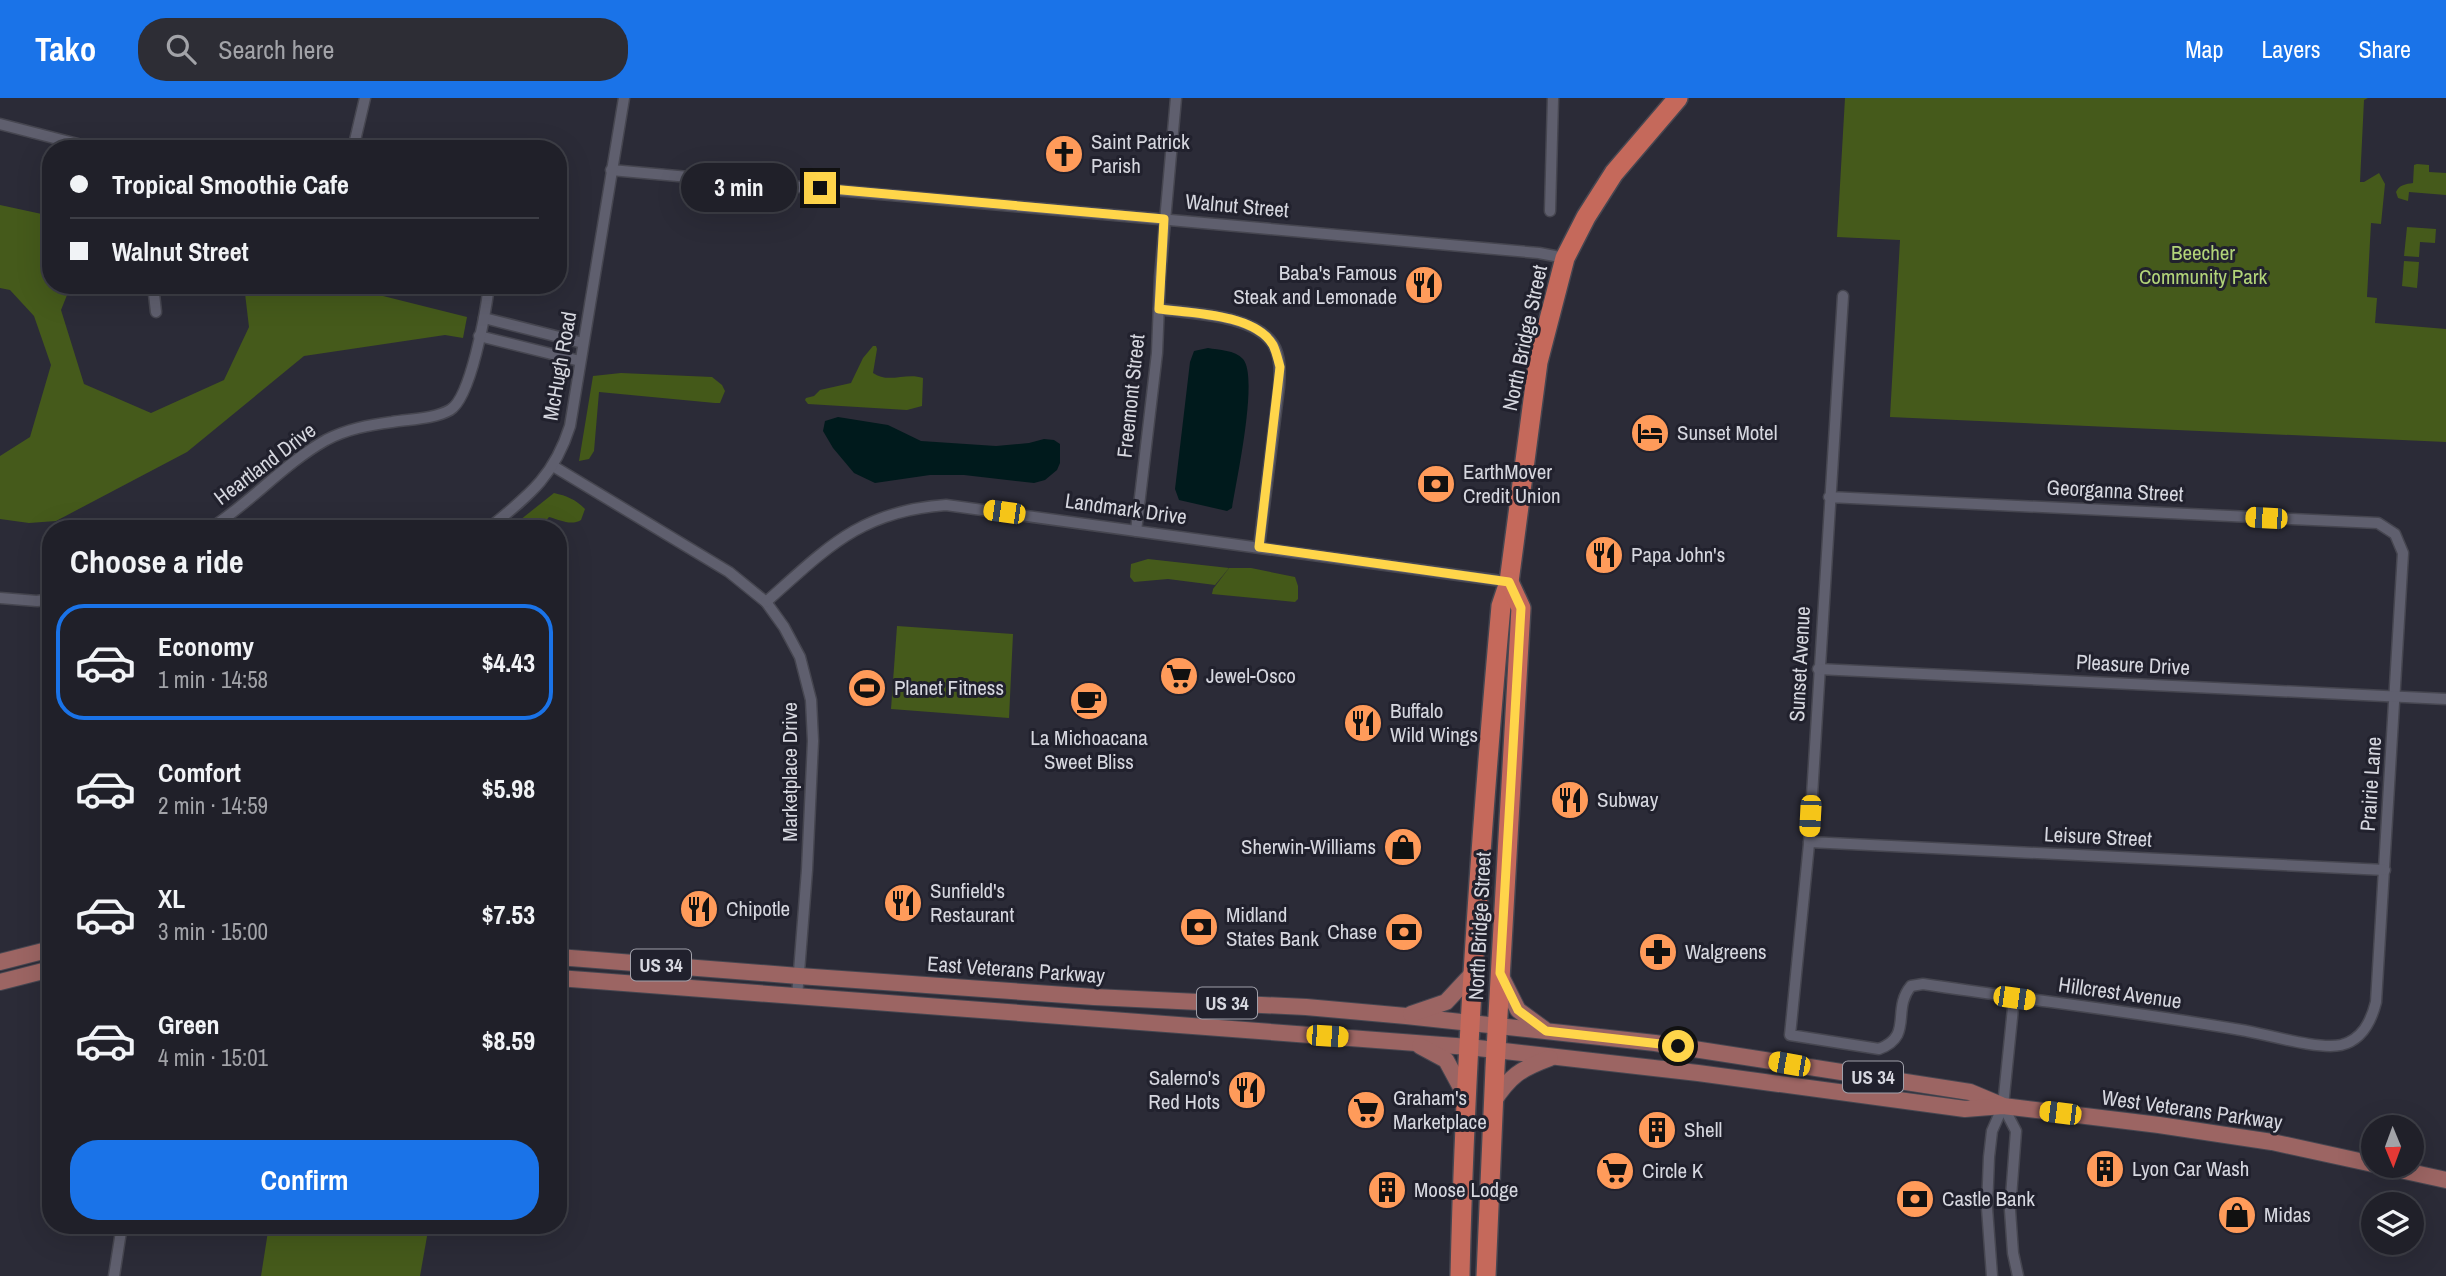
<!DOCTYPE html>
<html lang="en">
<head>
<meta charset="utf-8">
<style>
	:root { --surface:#202029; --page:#2d2d35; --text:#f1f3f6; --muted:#a2a3a8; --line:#3d3e46; --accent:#1a73e8 }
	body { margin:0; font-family:"Archivo Narrow",sans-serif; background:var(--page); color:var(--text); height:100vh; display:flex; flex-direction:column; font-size:26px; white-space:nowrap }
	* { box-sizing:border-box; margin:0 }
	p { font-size:23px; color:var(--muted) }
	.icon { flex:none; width:38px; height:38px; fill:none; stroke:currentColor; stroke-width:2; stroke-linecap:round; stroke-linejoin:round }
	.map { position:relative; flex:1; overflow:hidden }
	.sheet { position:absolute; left:42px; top:422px; width:525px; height:714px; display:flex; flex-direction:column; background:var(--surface); border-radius:28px; box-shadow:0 7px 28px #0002,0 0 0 2px var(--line) }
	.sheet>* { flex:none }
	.guide { position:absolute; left:42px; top:42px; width:525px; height:154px; border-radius:28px; box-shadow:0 7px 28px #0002,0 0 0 2px var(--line); display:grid; align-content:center; height:154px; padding:0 28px; background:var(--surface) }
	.needle { width:46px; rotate:179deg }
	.buttons { position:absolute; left:2361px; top:1017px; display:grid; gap:14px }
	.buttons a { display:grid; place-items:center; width:63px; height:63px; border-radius:50%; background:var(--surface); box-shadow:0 7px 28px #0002,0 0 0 2px var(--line); font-size:35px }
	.end { position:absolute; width:32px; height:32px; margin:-16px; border:9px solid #ffd54a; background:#111; box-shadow:0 0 0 4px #111 }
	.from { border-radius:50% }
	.bubble { position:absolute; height:49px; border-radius:24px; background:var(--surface); box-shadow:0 7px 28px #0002,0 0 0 2px var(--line); font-size:23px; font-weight:700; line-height:49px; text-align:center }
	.car { position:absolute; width:21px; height:42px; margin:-21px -10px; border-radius:9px; box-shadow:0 0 5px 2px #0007; background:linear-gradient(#f5c518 24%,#345 0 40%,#f5c518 0 76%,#345 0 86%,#f5c518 0) }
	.guide b { display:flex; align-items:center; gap:24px; height:66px; font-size:26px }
	.guide b+b { border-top:2px solid var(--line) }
	.guide i { width:18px; height:18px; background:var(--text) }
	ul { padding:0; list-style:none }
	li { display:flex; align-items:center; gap:21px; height:116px; margin:0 14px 10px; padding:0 14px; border:4px solid transparent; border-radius:28px }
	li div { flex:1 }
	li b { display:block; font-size:26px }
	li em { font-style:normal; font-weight:700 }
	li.selected { border-color:var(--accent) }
	li>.icon { width:63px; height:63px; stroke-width:1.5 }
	h2 { padding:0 28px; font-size:32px; line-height:84px }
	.button { display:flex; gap:14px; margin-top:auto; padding:14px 28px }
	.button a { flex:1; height:80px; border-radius:28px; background:var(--accent); color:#fff; font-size:28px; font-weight:700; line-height:80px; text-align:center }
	header { display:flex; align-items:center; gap:42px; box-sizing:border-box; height:98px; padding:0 35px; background:var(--accent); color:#fff }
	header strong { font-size:33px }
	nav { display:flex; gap:38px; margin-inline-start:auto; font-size:24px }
	.search { width:490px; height:63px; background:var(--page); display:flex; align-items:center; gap:18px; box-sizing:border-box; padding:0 24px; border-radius:28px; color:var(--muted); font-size:26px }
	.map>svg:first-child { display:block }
	.green { fill:#455a1b }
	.forest { fill:#445919 }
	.water { fill:#001a1c }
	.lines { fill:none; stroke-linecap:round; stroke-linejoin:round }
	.street-casing { stroke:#464650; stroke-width:13 }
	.primary-casing { stroke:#464650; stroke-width:18 }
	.highway-casing { stroke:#464650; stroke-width:22 }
	.street { stroke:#5f5f6e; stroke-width:10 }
	.primary { stroke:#9c6563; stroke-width:16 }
	.highway { stroke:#c5695b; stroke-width:19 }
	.route { stroke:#ffd54a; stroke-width:9 }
	.labels { text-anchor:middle; stroke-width:6; stroke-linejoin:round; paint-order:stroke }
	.shield { fill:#21212d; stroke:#a0a0aa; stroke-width:2 }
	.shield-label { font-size:19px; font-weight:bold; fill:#d6d7df }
	.poi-label { font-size:21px; fill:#d6d7df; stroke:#21212d; text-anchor:start }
	.street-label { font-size:21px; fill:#d6d7df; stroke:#21212d }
	.park-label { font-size:21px; fill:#b2d479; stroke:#21212d }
</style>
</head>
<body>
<header>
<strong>Tako</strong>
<div class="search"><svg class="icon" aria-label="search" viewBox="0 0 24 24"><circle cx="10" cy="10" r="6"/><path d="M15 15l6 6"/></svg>Search here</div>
<nav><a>Map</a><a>Layers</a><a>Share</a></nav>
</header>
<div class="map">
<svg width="2446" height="1178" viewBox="0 0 2446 1178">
	<rect width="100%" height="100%" fill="#2b2b37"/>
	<g class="green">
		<path d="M 1845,0 L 2368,0 L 2364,2 L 2360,84 L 2364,84 L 2379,75 L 2385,86 L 2381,126 L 2371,125 L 2367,199 L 2377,200 L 2375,225 L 2446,231 L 2446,344 L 1890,319 L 1900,142 L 1837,139 Z"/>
		<path d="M 2417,66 L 2429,67 L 2429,74 L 2446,75 L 2446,97 L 2409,94 L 2408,103 L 2398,100 L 2396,94 C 2399,87 2406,86 2413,85 L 2414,67 Z"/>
		<path d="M 0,107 L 51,118 L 51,187 L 71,187 L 61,212 L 84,286 L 151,315 L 224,282 L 249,229 L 244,187 L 339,187 L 467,219 L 463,240 L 445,237 L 304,258 L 187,354 L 56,423 L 29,425 L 0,421 L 0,358 L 30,339 L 51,267 L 34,218 L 10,192 L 0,190 Z"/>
		<path d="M 2407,129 L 2436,131 L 2435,145 L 2420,144 L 2419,159 L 2404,158 Z"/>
		<path d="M 2404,163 L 2419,164 L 2417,190 L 2402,188 Z"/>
		<path d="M 1148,461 L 1229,470 L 1215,487 L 1168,481 L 1134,484 L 1130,479 L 1131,466 Z"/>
		<path d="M 897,528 L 1013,536 L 1009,620 L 891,611 Z"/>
		<path d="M 269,1127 L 429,1127 L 420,1178 L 261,1178 Z"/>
	</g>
	<g class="forest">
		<path d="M 873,248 L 876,248 L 877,251 L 873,275 C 888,286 906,274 923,280 L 922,308 L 907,312 L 808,306 L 805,302 L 806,300 L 814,298 L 820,292 L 851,285 L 863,260 Z"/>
		<path d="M 621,275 L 712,279 L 722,287 L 725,293 L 720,305 L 715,305 L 599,294 L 594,353 L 589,361 L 579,363 L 593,278 Z"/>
		<path d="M 554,395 C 567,398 575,401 585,411 L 581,422 C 571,428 560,422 549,419 L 540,430 L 510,430 Z"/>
		<path d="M 1229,470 L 1251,470 L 1295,479 L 1298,488 L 1298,501 L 1295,504 L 1212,496 L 1213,491 Z"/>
	</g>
	<g class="water">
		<path d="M 1208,250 C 1219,252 1235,252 1243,261 C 1259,279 1236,384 1232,410 L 1227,413 L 1179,402 L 1175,391 L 1190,264 L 1194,253 Z"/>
		<path d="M 838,319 L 888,327 L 921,343 L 996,348 L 1029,345 L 1044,341 L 1054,342 L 1060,346 L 1060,365 L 1057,372 L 1045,382 L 1034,385 L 964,377 L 930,377 L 875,385 L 854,375 L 833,350 L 823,333 L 825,323 Z"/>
	</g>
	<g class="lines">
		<defs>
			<g id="street">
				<path d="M 0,26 L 97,51"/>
				<path d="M 353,51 L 365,0"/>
				<path d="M 611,72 L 1539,155 L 1565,160"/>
				<path d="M 1550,113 L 1553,0"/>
				<path d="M 153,187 L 156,214"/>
				<path d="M 1159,211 C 1191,216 1253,216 1273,246 C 1281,259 1280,275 1279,289 L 1259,449"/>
				<path d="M 484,220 L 583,245"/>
				<path d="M 479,238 L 580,263"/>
				<path d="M 553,368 L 729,474 L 766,504 L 784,529 L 800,559 L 811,602 L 813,643 L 807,772 L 797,899"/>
				<path d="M 1829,399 L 2378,425 L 2395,436 L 2403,455 L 2376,904 C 2371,924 2362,942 2341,947 C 2318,952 2266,936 2241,932 C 2136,914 2029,902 1923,886 L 1911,888 C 1891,912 1914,938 1879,951 L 1790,937 L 1809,746 L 1843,198"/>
				<path d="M 211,430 C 251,404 285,365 326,342 C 347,331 369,327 392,324 C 410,321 434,321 450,312 C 471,300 486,213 489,187"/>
				<path d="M 489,430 C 528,398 554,379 570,328 L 624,0"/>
				<path d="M 1136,433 L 1157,255 L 1160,179 L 1176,0"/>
				<path d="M 0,500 L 37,503 L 51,501"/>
				<path d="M 766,504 C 827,450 860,413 946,407 L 1509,484"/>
				<path d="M 1818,571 L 2446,601"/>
				<path d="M 1809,744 L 2385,772"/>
				<path d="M 2003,1008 L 2016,1033 L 2010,1112 L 2013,1155 L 2018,1178"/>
				<path d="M 114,1178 L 122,1127"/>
				<path d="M 1992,1178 L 1987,1110 L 1989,1059 L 1992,1033 L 2003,1008 L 2014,900"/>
			</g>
			<g id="primary">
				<path d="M 558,859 L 799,878 L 1094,899 L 1306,909 L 1406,918 L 1655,945 L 1970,994 L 2001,1007"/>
				<path d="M 0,864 L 51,851"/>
				<path d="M 1500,876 L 1518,912 L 1544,931"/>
				<path d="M 558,880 L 1469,949 L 1698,975 L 1965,1011 L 2003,1008 L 2159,1027 L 2272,1044 L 2373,1066"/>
				<path d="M 0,884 L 51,871"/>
				<path d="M 1411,916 L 1446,904 L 1474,874"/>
				<path d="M 1420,948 L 1446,962 L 1466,999"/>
				<path d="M 1493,1004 C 1510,978 1520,971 1550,960"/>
				<path d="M 2382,1068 L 2446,1082"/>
			</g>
			<g id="highway">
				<path d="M 1460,1178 C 1465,954 1481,731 1501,508 L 1509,484 L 1538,264 L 1565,160 L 1586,119 L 1614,75 L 1678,0"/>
				<path d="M 1486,1178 L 1495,970 L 1521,510 L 1509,484"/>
			</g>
		</defs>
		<use href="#street" class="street-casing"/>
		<use href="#primary" class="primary-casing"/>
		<use href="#highway" class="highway-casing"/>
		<use href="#street" class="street"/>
		<use href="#primary" class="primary"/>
		<use href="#highway" class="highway"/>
	</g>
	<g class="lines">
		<path class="route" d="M 820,90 L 1164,121 L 1159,211 C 1191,215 1255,216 1273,247 C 1276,253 1278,262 1280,269 L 1259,449 L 1509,484 L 1521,510 L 1500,875 L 1518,912 L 1546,933 L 1678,948"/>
	</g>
	<defs>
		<symbol id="church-disc" viewBox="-11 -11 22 22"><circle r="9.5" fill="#ff9b5a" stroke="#21212d"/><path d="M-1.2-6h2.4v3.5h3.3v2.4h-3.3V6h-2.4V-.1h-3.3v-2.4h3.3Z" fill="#111"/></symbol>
		<symbol id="restaurant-disc" viewBox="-11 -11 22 22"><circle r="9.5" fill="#ff9b5a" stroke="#21212d"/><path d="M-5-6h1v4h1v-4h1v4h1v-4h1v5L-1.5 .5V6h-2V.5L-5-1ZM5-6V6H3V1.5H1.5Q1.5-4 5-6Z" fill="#111"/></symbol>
		<symbol id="hotel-disc" viewBox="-11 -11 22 22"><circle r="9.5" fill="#ff9b5a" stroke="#21212d"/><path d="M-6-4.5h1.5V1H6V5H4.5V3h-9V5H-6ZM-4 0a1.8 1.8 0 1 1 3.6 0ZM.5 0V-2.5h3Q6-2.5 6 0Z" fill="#111"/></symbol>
		<symbol id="bank-disc" viewBox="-11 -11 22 22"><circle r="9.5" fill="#ff9b5a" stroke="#21212d"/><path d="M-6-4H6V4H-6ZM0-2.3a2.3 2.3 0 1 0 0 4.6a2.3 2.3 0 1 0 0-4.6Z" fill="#111"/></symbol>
		<symbol id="supermarket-disc" viewBox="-11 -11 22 22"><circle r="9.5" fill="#ff9b5a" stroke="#21212d"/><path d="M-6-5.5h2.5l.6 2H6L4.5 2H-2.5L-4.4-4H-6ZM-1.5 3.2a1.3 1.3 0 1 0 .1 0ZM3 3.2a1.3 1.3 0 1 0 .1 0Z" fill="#111"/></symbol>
		<symbol id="stadium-disc" viewBox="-11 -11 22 22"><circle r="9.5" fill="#ff9b5a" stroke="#21212d"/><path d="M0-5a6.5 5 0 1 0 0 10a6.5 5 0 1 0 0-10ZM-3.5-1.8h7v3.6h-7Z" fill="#111"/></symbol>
		<symbol id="cafe-disc" viewBox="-11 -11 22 22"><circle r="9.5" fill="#ff9b5a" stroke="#21212d"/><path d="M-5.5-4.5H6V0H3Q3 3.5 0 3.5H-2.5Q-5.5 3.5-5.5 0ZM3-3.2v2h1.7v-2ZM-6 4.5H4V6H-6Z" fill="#111"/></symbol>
		<symbol id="shop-disc" viewBox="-11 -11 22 22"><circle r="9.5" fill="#ff9b5a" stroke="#21212d"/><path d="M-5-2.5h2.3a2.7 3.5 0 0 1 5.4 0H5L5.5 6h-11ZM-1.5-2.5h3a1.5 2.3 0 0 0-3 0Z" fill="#111"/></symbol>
		<symbol id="pharmacy-disc" viewBox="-11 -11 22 22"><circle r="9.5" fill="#ff9b5a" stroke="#21212d"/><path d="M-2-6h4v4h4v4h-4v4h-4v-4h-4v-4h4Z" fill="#111"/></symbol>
		<symbol id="building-disc" viewBox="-11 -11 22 22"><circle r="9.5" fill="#ff9b5a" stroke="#21212d"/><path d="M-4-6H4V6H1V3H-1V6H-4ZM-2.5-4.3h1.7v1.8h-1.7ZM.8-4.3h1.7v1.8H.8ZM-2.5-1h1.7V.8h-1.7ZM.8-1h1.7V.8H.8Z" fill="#111"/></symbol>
	</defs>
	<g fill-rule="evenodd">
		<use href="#church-disc" x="1042" y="34" width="44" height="44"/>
		<use href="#restaurant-disc" x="1402" y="165" width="44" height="44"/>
		<use href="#hotel-disc" x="1628" y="313" width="44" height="44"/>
		<use href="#bank-disc" x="1414" y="364" width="44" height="44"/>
		<use href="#restaurant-disc" x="1582" y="435" width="44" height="44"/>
		<use href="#supermarket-disc" x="1157" y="556" width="44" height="44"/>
		<use href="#stadium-disc" x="845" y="568" width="44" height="44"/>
		<use href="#cafe-disc" x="1067" y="581" width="44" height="44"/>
		<use href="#restaurant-disc" x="1341" y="603" width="44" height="44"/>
		<use href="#restaurant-disc" x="1548" y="680" width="44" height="44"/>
		<use href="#shop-disc" x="1381" y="727" width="44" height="44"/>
		<use href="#restaurant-disc" x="881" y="783" width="44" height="44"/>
		<use href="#restaurant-disc" x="677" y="789" width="44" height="44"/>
		<use href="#bank-disc" x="1177" y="807" width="44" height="44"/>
		<use href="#bank-disc" x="1382" y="812" width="44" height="44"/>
		<use href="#pharmacy-disc" x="1636" y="832" width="44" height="44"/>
		<use href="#restaurant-disc" x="1225" y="970" width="44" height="44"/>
		<use href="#supermarket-disc" x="1344" y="990" width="44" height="44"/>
		<use href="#building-disc" x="1635" y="1010" width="44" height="44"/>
		<use href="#building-disc" x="2083" y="1049" width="44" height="44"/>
		<use href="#supermarket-disc" x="1593" y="1051" width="44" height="44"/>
		<use href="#building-disc" x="1365" y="1070" width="44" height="44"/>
		<use href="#bank-disc" x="1893" y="1079" width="44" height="44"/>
		<use href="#shop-disc" x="2215" y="1095" width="44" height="44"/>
	</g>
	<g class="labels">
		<g class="shield">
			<rect x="631" y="851.5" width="60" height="31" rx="5"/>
			<rect x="1197" y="889.5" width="60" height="31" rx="5"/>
			<rect x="1843" y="963.5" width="60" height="31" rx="5"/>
		</g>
		<g class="shield-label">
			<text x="661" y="874">US 34</text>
			<text x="1227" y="912">US 34</text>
			<text x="1873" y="986">US 34</text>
		</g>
		<g class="poi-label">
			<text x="1091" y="51">Saint Patrick<tspan x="1091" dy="24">Parish</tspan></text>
			<text x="1397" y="182" text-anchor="end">Baba's Famous<tspan x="1397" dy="24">Steak and Lemonade</tspan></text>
			<text x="1677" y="342">Sunset Motel</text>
			<text x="1463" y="381">EarthMover<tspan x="1463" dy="24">Credit Union</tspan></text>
			<text x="1631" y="464">Papa John's</text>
			<text x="1206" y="585">Jewel-Osco</text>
			<text x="894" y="597">Planet Fitness</text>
			<text x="1390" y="620">Buffalo<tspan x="1390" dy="24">Wild Wings</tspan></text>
			<text x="1089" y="647" text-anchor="middle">La Michoacana<tspan x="1089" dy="24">Sweet Bliss</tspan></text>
			<text x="1597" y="709">Subway</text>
			<text x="1376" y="756" text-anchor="end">Sherwin-Williams</text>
			<text x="930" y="800">Sunfield's<tspan x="930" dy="24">Restaurant</tspan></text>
			<text x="726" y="818">Chipotle</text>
			<text x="1226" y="824">Midland<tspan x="1226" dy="24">States Bank</tspan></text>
			<text x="1377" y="841" text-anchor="end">Chase</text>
			<text x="1685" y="861">Walgreens</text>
			<text x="1220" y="987" text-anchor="end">Salerno's<tspan x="1220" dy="24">Red Hots</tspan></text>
			<text x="1393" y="1007">Graham's<tspan x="1393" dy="24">Marketplace</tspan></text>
			<text x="1684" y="1039">Shell</text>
			<text x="2132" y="1078">Lyon Car Wash</text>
			<text x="1642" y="1080">Circle K</text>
			<text x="1414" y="1099">Moose Lodge</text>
			<text x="1942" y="1108">Castle Bank</text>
			<text x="2264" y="1124">Midas</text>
		</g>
		<g class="street-label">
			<text transform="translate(1237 108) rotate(5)" y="7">Walnut Street</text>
			<text transform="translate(1525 240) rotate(-78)" y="7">North Bridge Street</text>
			<text transform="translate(560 268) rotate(-80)" y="7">McHugh Road</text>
			<text transform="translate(1131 298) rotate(-84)" y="7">Freemont Street</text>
			<text transform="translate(265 366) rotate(-37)" y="7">Heartland Drive</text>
			<text transform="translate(2115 393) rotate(3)" y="7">Georganna Street</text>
			<text transform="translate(1126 411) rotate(8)" y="7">Landmark Drive</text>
			<text transform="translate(1800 566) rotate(-87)" y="7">Sunset Avenue</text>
			<text transform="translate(2133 567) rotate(3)" y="7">Pleasure Drive</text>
			<text transform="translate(790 674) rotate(-90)" y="7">Marketplace Drive</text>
			<text transform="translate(2371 686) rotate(-86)" y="7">Prairie Lane</text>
			<text transform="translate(2098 739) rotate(3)" y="7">Leisure Street</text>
			<text transform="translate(1480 828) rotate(-87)" y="7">North Bridge Street</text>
			<text transform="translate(1016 872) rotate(4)" y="7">East Veterans Parkway</text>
			<text transform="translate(2120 895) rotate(8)" y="7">Hillcrest Avenue</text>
			<text transform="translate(2192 1012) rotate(8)" y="7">West Veterans Parkway</text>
		</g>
		<g class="park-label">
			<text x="2203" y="162">Beecher<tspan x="2203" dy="24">Community Park</tspan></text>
		</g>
	</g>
</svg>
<div class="buttons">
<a><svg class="needle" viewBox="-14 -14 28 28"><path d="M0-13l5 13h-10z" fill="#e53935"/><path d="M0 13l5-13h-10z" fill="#a2a3a8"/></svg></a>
<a><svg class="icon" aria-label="layers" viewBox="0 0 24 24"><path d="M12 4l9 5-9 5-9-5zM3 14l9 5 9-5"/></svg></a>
</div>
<i class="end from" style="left:1678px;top:948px"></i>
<i class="end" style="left:820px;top:90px"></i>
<div class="bubble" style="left:681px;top:65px;width:116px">3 min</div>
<i class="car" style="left:1004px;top:414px;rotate:278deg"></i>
<i class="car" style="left:2266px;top:420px;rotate:273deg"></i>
<i class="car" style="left:1810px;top:718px;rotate:183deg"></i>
<i class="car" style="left:2014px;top:900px;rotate:98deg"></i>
<i class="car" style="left:1327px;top:938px;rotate:94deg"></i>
<i class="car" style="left:1789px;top:966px;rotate:280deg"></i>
<i class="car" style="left:2060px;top:1015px;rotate:277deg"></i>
<div class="guide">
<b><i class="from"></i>Tropical Smoothie Cafe</b>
<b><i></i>Walnut Street</b>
</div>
<section class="sheet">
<h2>Choose a ride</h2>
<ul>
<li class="selected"><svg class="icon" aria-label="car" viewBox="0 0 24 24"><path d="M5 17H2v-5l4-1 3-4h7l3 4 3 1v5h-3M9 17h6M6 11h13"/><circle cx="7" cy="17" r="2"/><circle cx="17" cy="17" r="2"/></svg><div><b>Economy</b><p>1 min · 14:58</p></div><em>$4.43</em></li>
<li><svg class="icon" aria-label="car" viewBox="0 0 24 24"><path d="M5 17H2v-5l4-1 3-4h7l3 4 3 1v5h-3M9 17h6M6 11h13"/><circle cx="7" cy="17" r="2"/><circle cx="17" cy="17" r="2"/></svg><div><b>Comfort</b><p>2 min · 14:59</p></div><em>$5.98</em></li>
<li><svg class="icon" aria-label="car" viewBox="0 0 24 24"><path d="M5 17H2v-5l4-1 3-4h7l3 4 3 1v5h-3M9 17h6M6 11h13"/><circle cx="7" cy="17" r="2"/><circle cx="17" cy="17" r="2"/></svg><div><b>XL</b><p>3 min · 15:00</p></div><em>$7.53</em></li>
<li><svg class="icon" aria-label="car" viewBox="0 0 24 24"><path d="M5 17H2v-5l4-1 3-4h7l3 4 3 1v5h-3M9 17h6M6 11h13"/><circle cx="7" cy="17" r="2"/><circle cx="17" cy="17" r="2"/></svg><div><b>Green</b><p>4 min · 15:01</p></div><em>$8.59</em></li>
</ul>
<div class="button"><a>Confirm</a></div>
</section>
</div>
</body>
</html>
